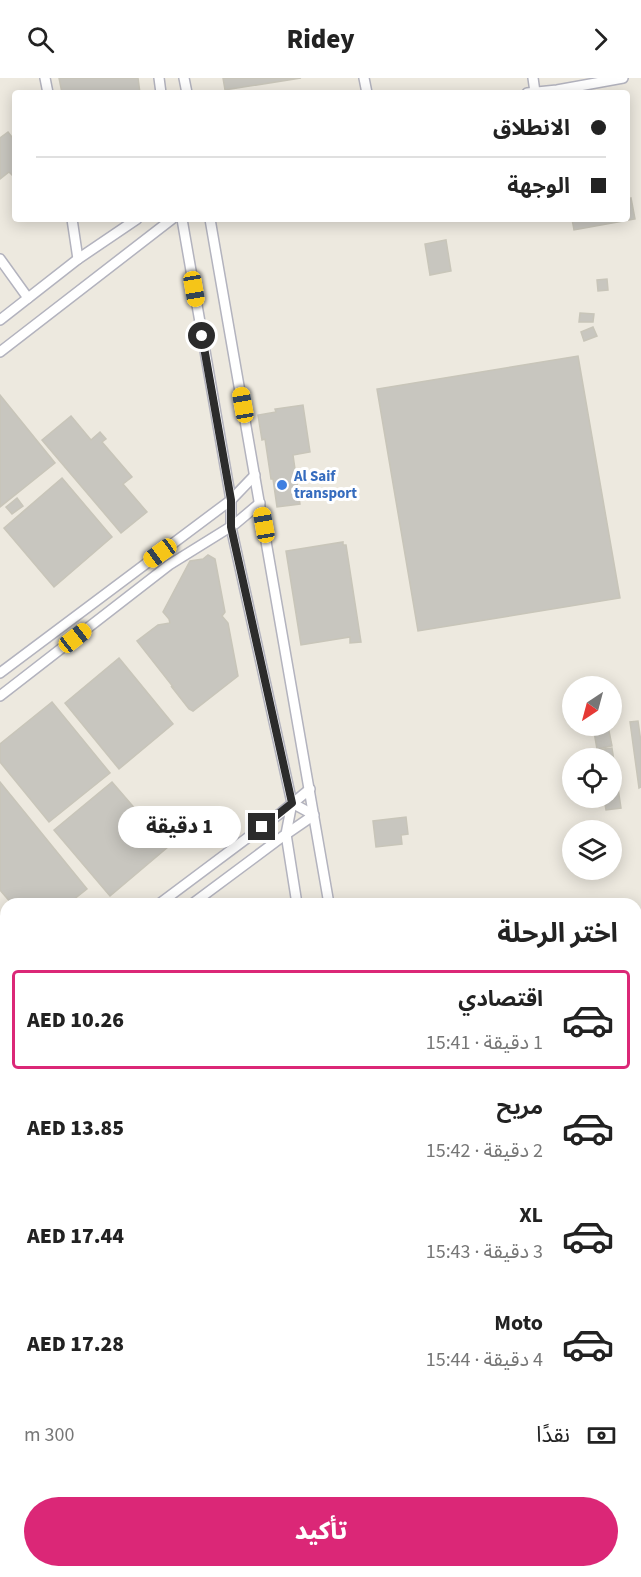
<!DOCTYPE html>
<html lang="ar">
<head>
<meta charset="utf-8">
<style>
	:root { --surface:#fff; --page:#f6f6f6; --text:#222; --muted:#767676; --line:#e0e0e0; --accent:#db2777 }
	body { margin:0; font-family:"Source Sans 3","Noto Sans Arabic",sans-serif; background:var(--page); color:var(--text); direction:rtl; height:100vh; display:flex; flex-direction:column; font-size:22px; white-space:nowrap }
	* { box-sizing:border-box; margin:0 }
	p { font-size:20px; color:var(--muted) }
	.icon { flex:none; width:33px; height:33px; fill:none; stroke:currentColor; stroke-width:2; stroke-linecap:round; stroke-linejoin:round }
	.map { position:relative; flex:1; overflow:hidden; direction:ltr }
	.side { position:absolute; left:0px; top:820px; width:642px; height:680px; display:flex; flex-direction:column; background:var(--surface); border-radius:18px 18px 0 0; box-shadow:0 3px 15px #0003; direction:rtl }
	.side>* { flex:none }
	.banner { position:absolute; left:12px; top:12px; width:618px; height:132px; border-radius:6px; box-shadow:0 3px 15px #0003; direction:rtl; display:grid; align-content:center; height:132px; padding:0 24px; background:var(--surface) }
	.needle { width:39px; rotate:216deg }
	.fabs { position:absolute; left:562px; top:598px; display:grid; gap:12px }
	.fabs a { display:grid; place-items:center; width:60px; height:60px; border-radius:50%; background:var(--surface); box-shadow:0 3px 15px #0003; font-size:30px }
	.end { position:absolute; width:27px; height:27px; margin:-14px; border:8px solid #2c2c2c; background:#fff; box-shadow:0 0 0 3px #fff }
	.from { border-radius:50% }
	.bubble { position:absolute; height:42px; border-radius:21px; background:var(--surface); box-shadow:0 3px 15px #0003; font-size:20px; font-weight:800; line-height:42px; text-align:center; direction:rtl }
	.car { position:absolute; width:18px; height:36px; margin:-18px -9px; border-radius:8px; box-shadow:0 0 4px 2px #0007; background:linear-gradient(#f5c518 24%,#345 0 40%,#f5c518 0 76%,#345 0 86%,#f5c518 0) }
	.banner b { display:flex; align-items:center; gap:21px; height:57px; font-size:22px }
	.banner b+b { border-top:2px solid var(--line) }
	.banner i { width:15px; height:15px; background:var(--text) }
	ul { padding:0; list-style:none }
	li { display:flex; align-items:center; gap:18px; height:99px; margin:0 12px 9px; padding:0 12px; border:3px solid transparent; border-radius:6px }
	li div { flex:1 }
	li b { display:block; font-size:22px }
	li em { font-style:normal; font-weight:800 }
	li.active { border-color:var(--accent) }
	li>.icon { width:54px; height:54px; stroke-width:1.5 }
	h2 { padding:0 24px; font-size:27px; line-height:72px }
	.pay { display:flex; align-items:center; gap:15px; height:66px; padding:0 24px; font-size:22px }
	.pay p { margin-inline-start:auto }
	.button { display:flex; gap:12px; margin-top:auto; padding:12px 24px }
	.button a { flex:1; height:69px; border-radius:36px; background:var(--accent); color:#fff; font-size:24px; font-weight:800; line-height:69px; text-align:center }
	header { display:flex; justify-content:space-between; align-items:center; height:78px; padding:0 24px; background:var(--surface); font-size:27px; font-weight:800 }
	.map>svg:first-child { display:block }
	.building { fill:#c8c6bf; stroke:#c8c5b9; stroke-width:1.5 }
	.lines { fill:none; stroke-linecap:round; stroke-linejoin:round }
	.minor-casing { stroke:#b3b3be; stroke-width:12 }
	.minor { stroke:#fff; stroke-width:9 }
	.route { stroke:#2c2c2c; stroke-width:8 }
	.shop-dot { fill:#3f7fe0; stroke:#fff; stroke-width:2 }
	.labels { text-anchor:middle; stroke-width:6; stroke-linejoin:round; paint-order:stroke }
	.shop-label { font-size:15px; font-weight:bold; fill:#366cbe; stroke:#fff; text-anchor:start }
</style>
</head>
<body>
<header><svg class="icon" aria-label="forward" viewBox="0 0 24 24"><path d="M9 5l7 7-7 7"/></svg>Ridey<svg class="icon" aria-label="search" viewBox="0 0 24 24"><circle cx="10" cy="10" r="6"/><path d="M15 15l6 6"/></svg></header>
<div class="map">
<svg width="641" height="1499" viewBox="0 0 641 1499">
	<rect width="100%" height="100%" fill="#ede9df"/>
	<g class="building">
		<path d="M 59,0 L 138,0 L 140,15 L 62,15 Z"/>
		<path d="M 223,0 L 301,0 L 225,12 Z"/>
		<path d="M 8,54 L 15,63 L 15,94 L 12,97 L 9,94 L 0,101 L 0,60 Z"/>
		<path d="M 631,120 L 635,141 L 574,152 L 572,141 L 627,141 L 627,121 Z"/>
		<path d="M 446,162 L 451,193 L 430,197 L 425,166 Z"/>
		<path d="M 607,201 L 608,212 L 598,213 L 597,202 Z"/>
		<path d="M 580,235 L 594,236 L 593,244 L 579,244 Z"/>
		<path d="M 593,249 L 597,258 L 584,263 L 581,254 Z"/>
		<path d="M 578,278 L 620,520 L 418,553 L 377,311 Z"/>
		<path d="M 0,317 L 55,385 L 0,429 Z"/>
		<path d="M 303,327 L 310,374 L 293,377 L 300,426 L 277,429 L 273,401 L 271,401 L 265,361 L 262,362 L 258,337 L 276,334 L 275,331 Z"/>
		<path d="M 71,338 L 91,362 L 100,354 L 106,361 L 102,364 L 132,399 L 123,406 L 147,434 L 121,455 L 42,362 Z"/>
		<path d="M 62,400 L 112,459 L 54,509 L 4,450 Z"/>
		<path d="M 17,420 L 23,428 L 12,436 L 6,429 Z"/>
		<path d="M 343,464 L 343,467 L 346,467 L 361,564 L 350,565 L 350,559 L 301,567 L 286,473 Z"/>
		<path d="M 208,477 L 215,481 L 225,534 L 222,538 L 228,545 L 238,598 L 193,633 L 189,631 L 171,608 L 174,610 L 137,563 L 158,547 L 170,545 L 169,541 L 163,534 L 190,483 L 203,481 Z"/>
		<path d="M 119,580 L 173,646 L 119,691 L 65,625 Z"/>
		<path d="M 52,624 L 110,695 L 49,744 L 0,684 L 0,666 Z"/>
		<path d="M 638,643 L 641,664 L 641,709 L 639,710 L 630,644 Z"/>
		<path d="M 593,648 L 608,648 L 612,668 L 597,671 Z"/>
		<path d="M 612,670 L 621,730 L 606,732 L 604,720 L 612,720 L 612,681 L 596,681 L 595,672 Z"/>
		<path d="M 0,704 L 87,811 L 68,826 L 12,826 L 0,812 Z"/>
		<path d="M 112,704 L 168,769 L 110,818 L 54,752 Z"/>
		<path d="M 406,739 L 408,756 L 401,757 L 402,766 L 376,769 L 373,743 Z"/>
		<path d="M 0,843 L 6,851 L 6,879 L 0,883 Z"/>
		<path d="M 6,1160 L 6,1202 L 0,1207 L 0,1164 Z"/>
		<path d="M 6,1369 L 6,1470 L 0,1475 L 0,1373 Z"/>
		<path d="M 6,1476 L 6,1494 L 83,1494 L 87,1499 L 0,1499 L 0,1481 Z"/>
	</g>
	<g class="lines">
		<defs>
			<g id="minor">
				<path d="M 45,0 L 48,15"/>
				<path d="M 159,0 L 161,15"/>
				<path d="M 184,0 L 187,15"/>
				<path d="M 364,0 L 367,15"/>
				<path d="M 533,0 L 535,14"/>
				<path d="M 527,15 L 557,12 L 623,0"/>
				<path d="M 72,141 L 78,181"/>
				<path d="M 182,141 L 231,422 L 231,449 L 292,725 L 286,756 L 297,826"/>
				<path d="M 210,141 L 329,826"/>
				<path d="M 0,181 L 28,220"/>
				<path d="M 0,242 L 78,181 L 137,141"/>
				<path d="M 0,274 L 172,141"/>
				<path d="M 0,595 L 231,422 L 255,397"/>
				<path d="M 0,618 L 169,487 L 235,446 L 260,425"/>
				<path d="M 159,826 L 282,734 L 310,711"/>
				<path d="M 192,826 L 282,759 L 314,737 L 292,725"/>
				<path d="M 0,947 L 6,942"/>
				<path d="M 0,972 L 6,967"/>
				<path d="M 0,985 L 6,993"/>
				<path d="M 0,1142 L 6,1138"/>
				<path d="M 636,1172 L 641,1166"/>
				<path d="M 0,1260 L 6,1268"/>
				<path d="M 0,1296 L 6,1304"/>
				<path d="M 150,1494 L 154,1499"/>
				<path d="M 177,1494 L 181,1499"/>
				<path d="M 369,1499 L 373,1494"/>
			</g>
		</defs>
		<use href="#minor" class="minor-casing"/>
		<use href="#minor" class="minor"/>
	</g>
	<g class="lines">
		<path class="route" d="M 202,258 L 231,422 L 231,449 L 292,725 L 262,749"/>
	</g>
	<circle class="shop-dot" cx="282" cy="407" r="6"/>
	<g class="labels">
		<g class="shop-label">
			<text x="294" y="403">Al Saif<tspan x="294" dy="17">transport</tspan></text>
		</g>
	</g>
</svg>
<div class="fabs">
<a><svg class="needle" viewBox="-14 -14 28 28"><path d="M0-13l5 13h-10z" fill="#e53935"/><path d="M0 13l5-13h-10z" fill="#767676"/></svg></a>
<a><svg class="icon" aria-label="locate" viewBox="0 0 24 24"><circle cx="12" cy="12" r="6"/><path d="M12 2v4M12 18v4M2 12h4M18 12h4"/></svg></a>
<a><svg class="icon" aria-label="layers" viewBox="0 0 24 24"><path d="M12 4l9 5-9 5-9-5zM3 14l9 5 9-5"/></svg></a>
</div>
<i class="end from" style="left:202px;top:258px"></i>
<i class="end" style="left:262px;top:749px"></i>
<div class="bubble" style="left:118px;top:728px;width:123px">1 دقيقة</div>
<i class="car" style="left:194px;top:211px;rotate:170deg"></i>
<i class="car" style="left:243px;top:327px;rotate:350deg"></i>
<i class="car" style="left:264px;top:447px;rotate:350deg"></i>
<i class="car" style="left:160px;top:475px;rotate:234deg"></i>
<i class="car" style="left:75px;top:560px;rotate:52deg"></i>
<div class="banner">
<b><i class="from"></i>الانطلاق</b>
<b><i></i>الوجهة</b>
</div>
<section class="side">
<h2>اختر الرحلة</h2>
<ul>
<li class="active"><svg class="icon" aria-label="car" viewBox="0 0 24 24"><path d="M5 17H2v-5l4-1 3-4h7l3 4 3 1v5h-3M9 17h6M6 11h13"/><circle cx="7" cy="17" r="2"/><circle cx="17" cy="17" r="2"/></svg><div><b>اقتصادي</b><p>1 دقيقة · 15:41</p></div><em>AED 10.26</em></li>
<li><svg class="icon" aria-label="car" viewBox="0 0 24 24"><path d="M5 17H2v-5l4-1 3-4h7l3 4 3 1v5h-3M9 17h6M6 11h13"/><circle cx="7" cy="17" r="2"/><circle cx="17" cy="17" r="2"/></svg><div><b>مريح</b><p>2 دقيقة · 15:42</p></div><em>AED 13.85</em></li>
<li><svg class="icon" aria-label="car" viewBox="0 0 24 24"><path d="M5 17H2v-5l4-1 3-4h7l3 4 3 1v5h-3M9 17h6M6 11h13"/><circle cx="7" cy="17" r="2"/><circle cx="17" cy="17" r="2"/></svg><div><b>XL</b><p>3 دقيقة · 15:43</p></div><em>AED 17.44</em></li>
<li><svg class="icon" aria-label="car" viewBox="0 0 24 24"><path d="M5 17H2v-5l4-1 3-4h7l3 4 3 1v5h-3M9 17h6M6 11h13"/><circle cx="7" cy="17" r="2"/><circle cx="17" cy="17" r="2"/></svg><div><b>Moto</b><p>4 دقيقة · 15:44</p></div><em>AED 17.28</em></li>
</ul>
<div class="pay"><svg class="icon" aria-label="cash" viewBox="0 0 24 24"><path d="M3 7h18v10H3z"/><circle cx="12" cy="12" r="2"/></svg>نقدًا<p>300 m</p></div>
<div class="button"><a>تأكيد</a></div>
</section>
</div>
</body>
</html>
